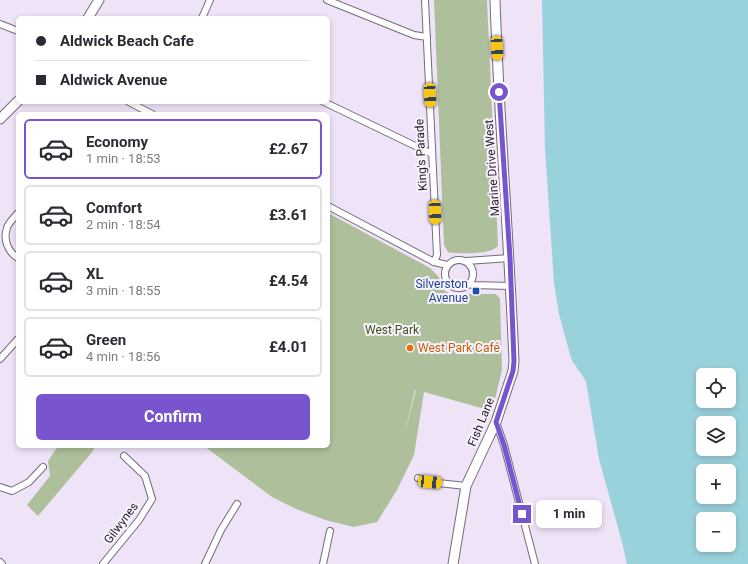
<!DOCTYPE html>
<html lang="en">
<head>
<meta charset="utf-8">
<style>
	:root { --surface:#fff; --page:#f2f2f3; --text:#2b2b33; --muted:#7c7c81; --line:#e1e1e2; --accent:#7855ce }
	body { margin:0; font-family:Roboto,sans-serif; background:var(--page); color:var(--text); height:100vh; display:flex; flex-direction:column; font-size:15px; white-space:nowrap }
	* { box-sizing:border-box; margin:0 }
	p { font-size:13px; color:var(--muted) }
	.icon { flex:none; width:22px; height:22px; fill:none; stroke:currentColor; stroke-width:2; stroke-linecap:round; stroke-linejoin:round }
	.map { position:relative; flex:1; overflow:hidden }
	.sheet { position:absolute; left:16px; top:112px; width:314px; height:336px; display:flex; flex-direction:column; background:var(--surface); border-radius:6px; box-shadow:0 2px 6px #0003 }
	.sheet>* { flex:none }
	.hud { position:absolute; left:16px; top:16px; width:314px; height:88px; border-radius:6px; box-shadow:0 2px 6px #0003; display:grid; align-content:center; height:88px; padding:0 20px; background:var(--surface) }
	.tools { position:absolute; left:696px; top:368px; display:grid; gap:8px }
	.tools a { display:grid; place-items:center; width:40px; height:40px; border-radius:6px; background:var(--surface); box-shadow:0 2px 6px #0003; font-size:20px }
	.end { position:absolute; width:18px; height:18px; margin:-9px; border:5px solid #7855ce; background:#fff; box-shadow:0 0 0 2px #fff }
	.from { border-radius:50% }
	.bubble { position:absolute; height:28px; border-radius:6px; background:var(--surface); box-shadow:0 2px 6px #0003; font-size:13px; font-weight:700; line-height:28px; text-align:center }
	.car { position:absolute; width:12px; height:24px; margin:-12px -6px; border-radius:5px; box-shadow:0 0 3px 1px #0007; background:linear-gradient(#f5c518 24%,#345 0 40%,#f5c518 0 76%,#345 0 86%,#f5c518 0) }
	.hud b { display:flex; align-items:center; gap:14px; height:38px; font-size:15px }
	.hud b+b { border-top:1px solid var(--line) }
	.hud i { width:10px; height:10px; background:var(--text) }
	ul { padding:7px 0 0; list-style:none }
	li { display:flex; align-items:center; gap:12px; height:60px; margin:0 8px 6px; padding:0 12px; border:2px solid var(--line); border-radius:6px }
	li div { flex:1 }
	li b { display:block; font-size:15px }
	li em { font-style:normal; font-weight:700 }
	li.selected { border-color:var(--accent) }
	li>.icon { width:36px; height:36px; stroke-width:1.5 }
	.cta { display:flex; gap:8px; margin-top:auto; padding:8px 20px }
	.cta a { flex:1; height:46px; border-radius:6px; background:var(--accent); color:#fff; font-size:16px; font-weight:700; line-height:46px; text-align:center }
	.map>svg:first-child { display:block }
	.green { fill:#aec09b; fill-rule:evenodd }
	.water { fill:#9ad2dc; fill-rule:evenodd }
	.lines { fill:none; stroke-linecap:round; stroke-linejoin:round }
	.street-casing { stroke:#756b7c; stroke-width:8 }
	.secondary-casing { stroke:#756b7c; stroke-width:11 }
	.street { stroke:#fff; stroke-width:6 }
	.secondary { stroke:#fff; stroke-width:9 }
	.route { stroke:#7855ce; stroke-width:5 }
	.transit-dot { fill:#1a4fb4; stroke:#faf2fe; stroke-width:1.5 }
	.food-dot { fill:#e8710a; stroke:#faf2fe; stroke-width:1.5 }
	.labels { text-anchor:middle; stroke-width:4; stroke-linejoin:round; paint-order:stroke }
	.street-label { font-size:12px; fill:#28232a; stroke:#faf2fe }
	.transit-label { font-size:12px; fill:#164399; stroke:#faf2fe; text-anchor:end }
	.park-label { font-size:12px; fill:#3c551a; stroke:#faf2fe }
	.food-label { font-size:12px; fill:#c56008; stroke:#faf2fe; text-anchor:start }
</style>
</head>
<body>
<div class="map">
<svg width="748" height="564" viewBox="0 0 748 564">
	<rect width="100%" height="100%" fill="#efe3f7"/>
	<g class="green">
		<path d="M 434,0 L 487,0 L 498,246 C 491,255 462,253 452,253 L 448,252 L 444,245 Z"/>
		<path d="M 328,213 L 430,268 L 439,277 L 440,287 L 455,298 L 459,295 L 463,294 L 496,294 L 500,299 L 502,370 L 492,411 L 424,392 L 414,455 L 397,490 L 377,522 L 354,527 L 325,520 L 296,509 L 272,497 L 204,446 L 328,446 ZM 415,390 L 416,390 L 404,436 Z"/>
		<path d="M 58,446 L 95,446 L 93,451 L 38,516 L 27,505 L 50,476 L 48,461 Z"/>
	</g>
	<path class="water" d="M 542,0 L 748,0 L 748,564 L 627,564 L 622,542 L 599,459 L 586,382 C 582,373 575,367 571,358 L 559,314 L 554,283 L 545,148 ZM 703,375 L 729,375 L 729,401 L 703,401 ZM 703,423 L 729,423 L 729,449 L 703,449 ZM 703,471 L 729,471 L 729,497 L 703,497 ZM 703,519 L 729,519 L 729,545 L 703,545 Z"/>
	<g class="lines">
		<defs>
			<g id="street">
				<path d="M 327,0 L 414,35 L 427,37"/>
				<path d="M 425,0 L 437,255 L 434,262"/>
				<path d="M 202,18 L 210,0"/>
				<path d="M 0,24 L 18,31"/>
				<path d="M 129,102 L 152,114"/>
				<path d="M 324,102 L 432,154"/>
				<path d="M 328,206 L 434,262 L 447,265"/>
				<path d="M 18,213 C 15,217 8,223 7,228 C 3,240 8,252 18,258"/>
				<circle cx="459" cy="274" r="14"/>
				<path d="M 466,261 L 510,258"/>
				<path d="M 469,284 L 473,285 L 511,286"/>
				<path d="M 0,359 L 18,339"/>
				<path d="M 496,422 L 504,445 L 535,564"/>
				<path d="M 418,478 L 429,482 L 466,486"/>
				<path d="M 0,487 L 12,491 L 29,482 L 43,467"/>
				<path d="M 0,562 L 2,564"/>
				<path d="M 103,564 L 139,520 L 152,499 L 145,476 L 124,456"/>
				<path d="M 205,564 L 221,530 L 237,504"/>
				<path d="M 323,564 L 330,531"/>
			</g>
			<g id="secondary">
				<path d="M 88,18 L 99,0"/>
				<path d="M 0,119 L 18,101"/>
				<path d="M 453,564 L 466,486 L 496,422 L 513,371 L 514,361 C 509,240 499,120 495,0"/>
			</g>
		</defs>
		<use href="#street" class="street-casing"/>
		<use href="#secondary" class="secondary-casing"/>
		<use href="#street" class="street"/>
		<use href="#secondary" class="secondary"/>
	</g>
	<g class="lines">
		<path class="route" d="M 499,92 L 510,258 L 514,361 L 513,371 L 496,422 L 504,445 L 522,514"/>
	</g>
	<rect class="transit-dot" x="472" y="287" width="8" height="8" rx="2"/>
	<circle class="food-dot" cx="410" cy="348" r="4"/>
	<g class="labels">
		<g class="street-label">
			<text transform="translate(421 155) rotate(-93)" y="4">King's Parade</text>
			<text transform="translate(492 168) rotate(-94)" y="4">Marine Drive West</text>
			<text transform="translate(481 422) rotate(-68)" y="4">Fish Lane</text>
			<text transform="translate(121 523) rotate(-53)" y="4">Gilwynes</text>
		</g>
		<g class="transit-label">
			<text x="468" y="288">Silverston<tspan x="468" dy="14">Avenue</tspan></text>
		</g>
		<g class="park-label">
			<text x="392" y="334">West Park</text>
		</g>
		<g class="food-label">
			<text x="418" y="352">West Park Café</text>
		</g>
	</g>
</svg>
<div class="tools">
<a><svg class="icon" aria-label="locate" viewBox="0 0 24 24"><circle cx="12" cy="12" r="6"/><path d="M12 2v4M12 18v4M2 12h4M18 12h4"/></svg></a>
<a><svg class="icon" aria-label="layers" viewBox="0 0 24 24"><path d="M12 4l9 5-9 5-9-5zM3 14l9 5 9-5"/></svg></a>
<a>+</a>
<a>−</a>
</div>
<i class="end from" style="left:499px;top:92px"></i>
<i class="end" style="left:522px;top:514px"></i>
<div class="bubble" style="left:536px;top:500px;width:66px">1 min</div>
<i class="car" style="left:497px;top:48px;rotate:177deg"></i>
<i class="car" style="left:430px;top:95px;rotate:177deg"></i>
<i class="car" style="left:435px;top:212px;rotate:178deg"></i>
<i class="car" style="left:430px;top:482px;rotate:96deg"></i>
<div class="hud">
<b><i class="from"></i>Aldwick Beach Cafe</b>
<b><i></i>Aldwick Avenue</b>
</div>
<section class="sheet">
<ul>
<li class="selected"><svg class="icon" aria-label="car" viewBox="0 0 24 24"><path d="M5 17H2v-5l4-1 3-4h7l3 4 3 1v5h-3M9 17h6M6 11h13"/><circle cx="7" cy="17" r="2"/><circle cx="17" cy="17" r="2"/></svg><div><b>Economy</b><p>1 min · 18:53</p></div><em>£2.67</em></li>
<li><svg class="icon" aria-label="car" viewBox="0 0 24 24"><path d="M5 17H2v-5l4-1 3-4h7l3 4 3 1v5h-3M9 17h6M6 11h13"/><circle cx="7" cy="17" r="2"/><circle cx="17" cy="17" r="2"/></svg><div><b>Comfort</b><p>2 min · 18:54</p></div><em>£3.61</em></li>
<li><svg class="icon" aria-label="car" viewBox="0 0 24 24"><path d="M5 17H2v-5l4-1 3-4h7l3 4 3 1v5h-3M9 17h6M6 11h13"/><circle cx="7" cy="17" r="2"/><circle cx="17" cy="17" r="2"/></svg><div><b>XL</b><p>3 min · 18:55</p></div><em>£4.54</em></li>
<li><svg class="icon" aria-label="car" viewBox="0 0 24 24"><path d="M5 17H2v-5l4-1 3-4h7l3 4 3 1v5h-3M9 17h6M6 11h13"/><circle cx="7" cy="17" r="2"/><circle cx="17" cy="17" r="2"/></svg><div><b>Green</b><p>4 min · 18:56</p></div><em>£4.01</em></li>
</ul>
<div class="cta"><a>Confirm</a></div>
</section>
</div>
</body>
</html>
